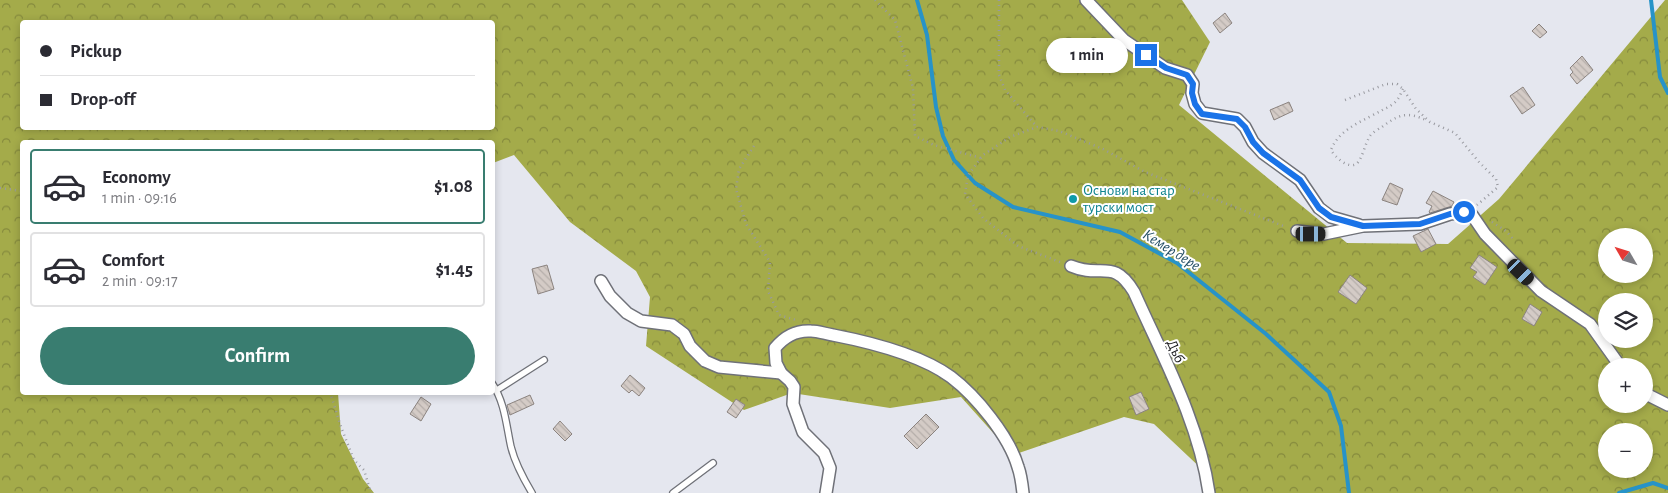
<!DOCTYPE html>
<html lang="en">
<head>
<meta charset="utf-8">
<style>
	:root { --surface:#fff; --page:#f2f2f3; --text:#2b2b33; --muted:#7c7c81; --line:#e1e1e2; --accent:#397d70 }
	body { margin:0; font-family:"Alegreya Sans",sans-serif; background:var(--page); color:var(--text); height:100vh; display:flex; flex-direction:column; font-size:19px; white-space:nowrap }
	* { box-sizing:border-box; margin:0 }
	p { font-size:16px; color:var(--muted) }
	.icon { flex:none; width:28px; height:28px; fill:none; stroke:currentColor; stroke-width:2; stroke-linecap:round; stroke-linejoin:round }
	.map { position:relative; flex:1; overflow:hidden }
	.details { position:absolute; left:20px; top:140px; width:475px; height:255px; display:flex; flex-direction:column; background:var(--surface); border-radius:5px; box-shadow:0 2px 8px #0003 }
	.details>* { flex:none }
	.guide { position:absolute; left:20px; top:20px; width:475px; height:110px; border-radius:5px; box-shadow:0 2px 8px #0003; display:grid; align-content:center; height:110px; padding:0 20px; background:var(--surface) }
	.needle { width:32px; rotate:309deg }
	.fabs { position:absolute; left:1598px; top:228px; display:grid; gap:10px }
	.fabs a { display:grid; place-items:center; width:55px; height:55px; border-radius:50%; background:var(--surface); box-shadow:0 2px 8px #0003; font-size:25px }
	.end { position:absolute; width:22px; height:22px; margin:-11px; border:6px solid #1a73e8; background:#fff; box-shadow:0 0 0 2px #fff }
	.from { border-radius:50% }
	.bubble { position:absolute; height:35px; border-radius:18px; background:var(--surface); box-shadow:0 2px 8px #0003; font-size:16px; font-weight:700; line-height:35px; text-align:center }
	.car { position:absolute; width:15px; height:30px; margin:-15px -8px; border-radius:6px; box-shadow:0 0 4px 1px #0007; background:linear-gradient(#222 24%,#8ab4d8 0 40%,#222 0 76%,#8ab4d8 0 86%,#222 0) }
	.guide b { display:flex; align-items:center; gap:18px; height:48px; font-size:19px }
	.guide b+b { border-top:1px solid var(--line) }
	.guide i { width:12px; height:12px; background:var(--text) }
	ul { padding:9px 0 0; list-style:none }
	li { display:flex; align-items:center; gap:15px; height:75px; margin:0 10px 8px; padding:0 10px; border:2px solid var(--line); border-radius:5px }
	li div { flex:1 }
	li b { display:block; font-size:19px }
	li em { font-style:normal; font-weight:700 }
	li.on { border-color:var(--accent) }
	li>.icon { width:45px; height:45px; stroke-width:1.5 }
	.cta { display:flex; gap:10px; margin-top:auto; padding:10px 20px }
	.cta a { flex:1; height:58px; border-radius:30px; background:var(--accent); color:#fff; font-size:20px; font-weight:700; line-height:58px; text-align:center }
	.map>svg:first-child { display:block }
	.forest { fill:url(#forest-crowns); fill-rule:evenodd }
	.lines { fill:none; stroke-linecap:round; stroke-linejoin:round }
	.stream { stroke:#2793c8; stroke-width:4 }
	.building { fill:url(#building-back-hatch); stroke:#8b837f }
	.lane-casing { stroke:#6f7178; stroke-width:8 }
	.street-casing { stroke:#6f7178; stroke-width:14 }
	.path { stroke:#999aa0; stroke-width:2.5; stroke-dasharray:1 4; stroke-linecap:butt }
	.lane { stroke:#fff; stroke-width:5.5 }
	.street { stroke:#fff; stroke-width:11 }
	.route { stroke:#1a73e8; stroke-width:6 }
	.culture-dot { fill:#0f9aa8; stroke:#fff; stroke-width:2 }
	.labels { text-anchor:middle; stroke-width:4; stroke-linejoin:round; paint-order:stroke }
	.culture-label { font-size:15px; fill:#0d838f; stroke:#fff; text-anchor:start }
	.street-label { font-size:15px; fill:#19191c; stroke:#fff }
	.water-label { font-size:16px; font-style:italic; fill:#234d64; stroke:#fff }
</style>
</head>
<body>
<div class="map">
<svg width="1668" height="493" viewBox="0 0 1668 493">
	<defs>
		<pattern id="forest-crowns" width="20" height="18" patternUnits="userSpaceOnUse" patternTransform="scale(1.25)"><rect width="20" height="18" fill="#a4ab4a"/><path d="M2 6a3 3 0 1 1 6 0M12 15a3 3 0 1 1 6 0" fill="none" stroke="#858a3d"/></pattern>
		<pattern id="building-back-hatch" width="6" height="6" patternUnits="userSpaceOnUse" patternTransform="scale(1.25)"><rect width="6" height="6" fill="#d4cbc6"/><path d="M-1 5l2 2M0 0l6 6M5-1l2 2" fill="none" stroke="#b5aeaa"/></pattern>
	</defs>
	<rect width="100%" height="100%" fill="#e5e7ef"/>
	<path class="forest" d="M 0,0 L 1182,0 L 1210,42 L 1179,105 L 1347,243 L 1448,244 L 1499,199 L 1665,0 L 1668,0 L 1668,493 L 1210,493 L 1206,473 L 1154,424 L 1124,417 L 1013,455 L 961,397 L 890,408 L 792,393 L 744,410 L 646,346 L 650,297 L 636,271 L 570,222 L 514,155 L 493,163 L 492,142 L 22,142 L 22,392 L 338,393 L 341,434 L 363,479 L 374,493 L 0,493 ZM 22,22 L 492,22 L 492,128 L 22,128 ZM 1606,236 L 1644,236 L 1644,274 L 1606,274 ZM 1606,301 L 1644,301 L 1644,339 L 1606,339 ZM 1606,366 L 1644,366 L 1644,404 L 1606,404 ZM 1606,431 L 1644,431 L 1644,469 L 1606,469 Z"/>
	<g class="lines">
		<g class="stream">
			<path d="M 917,0 L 927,35 L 936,107 L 943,136 L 954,160 L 975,183 L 1013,207 L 1120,232 L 1177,263 L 1266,334 L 1329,392 L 1341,426 L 1349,493"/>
			<path d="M 1651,0 L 1660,77 L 1668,93"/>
			<path d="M 1619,493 L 1653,483 L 1668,488"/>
		</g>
	</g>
	<g class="building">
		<path d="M 1225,13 L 1232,23 L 1220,33 L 1213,23 Z"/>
		<path d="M 1539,24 L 1547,32 L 1540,38 L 1532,31 Z"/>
		<path d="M 1582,56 L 1593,70 L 1577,84 L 1570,75 L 1573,72 L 1570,68 Z"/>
		<path d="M 1523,87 L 1535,105 L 1522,114 L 1510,96 Z"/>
		<path d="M 1289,102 L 1293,111 L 1274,120 L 1270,110 Z"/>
		<path d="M 1390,183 L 1403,189 L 1397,205 L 1382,200 Z"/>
		<path d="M 1433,191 L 1454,202 L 1452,206 L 1430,213 L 1429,212 L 1432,206 L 1426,203 Z"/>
		<path d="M 1428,229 L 1436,244 L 1421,252 L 1413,236 Z"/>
		<path d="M 1479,255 L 1497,267 L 1485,285 L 1473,277 L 1477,272 L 1470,268 Z"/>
		<path d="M 547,265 L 554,289 L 538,294 L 532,269 Z"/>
		<path d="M 1350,275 L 1367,288 L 1356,304 L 1338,292 Z"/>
		<path d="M 1530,304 L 1542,312 L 1534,326 L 1522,319 Z"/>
		<path d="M 630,375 L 645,388 L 639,396 L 632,390 L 629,393 L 621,386 Z"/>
		<path d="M 1141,392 L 1149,409 L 1136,415 L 1129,397 Z"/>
		<path d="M 530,395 L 534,404 L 510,415 L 507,405 Z"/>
		<path d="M 421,397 L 431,404 L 421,421 L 410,414 Z"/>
		<path d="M 736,399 L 745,405 L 736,418 L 727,412 Z"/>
		<path d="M 926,414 L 939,427 L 917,449 L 904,436 Z"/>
		<path d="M 560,421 L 572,434 L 565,441 L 553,429 Z"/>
	</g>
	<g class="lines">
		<defs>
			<g id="lane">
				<path d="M 492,383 C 505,403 506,424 511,447 C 515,463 523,478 532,493"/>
				<path d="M 497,390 L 544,360"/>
				<path d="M 673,493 L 713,463"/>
			</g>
			<g id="street">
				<path d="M 1086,0 L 1124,40 L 1165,68 L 1187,75 L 1193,84 L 1192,93 L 1195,104 L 1202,113 L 1237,119 L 1245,127 L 1253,142 L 1263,153 L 1300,180 L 1319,208 L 1331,217 L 1359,225"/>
				<path d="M 1297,231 L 1324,234 L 1363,226 L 1420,224 L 1450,214 L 1464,212 L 1472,215 L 1485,234 L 1541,291 L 1590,324 L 1620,366"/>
				<path d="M 1071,266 C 1101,279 1113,257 1134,292 C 1163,357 1199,422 1209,493"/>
				<path d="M 601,281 L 610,296 L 627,313 L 641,321 L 672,325 L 684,334 L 690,346 L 705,361 L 719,367 L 781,373"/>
				<path d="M 1644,393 L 1668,405"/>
				<path d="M 826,493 L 830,468 L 824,453 L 803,432 L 793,404 L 794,387 L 790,381 L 781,373 L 776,363 L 775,348 C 784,337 796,330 811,331 C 818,331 826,334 833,335 C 869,342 921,355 951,377 C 976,396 1009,436 1018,467 C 1021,475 1022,484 1023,493"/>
			</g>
		</defs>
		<use href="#lane" class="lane-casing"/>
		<use href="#street" class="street-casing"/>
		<g class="path">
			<path d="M 875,0 L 895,20 L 913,88 L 915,136 L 934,145 L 981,158"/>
			<path d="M 999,0 L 999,75 L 1005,90 L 1037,127"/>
			<path d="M 1403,89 C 1401,92 1400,97 1397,100 C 1394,104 1389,107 1384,109 C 1366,120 1339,128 1331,150 C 1335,157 1348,169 1356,164 C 1362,161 1365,143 1370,136 C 1372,133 1378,129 1382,127 C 1399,114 1407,111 1428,121"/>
			<path d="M 1345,100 L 1386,84 L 1397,84 L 1403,89 L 1416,109 L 1430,122 L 1455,133 L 1479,162 L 1496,179 L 1498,187 L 1477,205"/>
			<path d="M 754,146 L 739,169 L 736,189 L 746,224 L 770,262 L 768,291 L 779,315 L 796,320"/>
			<path d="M 0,188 L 22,191"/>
			<path d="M 1492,222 L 1506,231 L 1514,240"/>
			<path d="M 1060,262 L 1018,246 L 983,218 L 965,194 L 968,175 L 983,155 L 1010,137 L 1037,127 L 1059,131 L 1103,149 L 1145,172 L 1286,227"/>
			<path d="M 330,392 L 341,427 L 354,460 L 364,470 L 371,493"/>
		</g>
		<use href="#lane" class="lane"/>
		<use href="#street" class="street"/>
	</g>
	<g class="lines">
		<path class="route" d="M 1146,55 L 1166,68 L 1187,75 L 1193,84 L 1192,93 L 1195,104 L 1202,114 L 1237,119 L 1245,127 L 1253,142 L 1263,153 L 1300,180 L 1319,208 L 1331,217 L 1363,226 L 1420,224 L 1450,214 L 1464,212"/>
	</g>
	<circle class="culture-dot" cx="1073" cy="199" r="5"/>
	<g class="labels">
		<g class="culture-label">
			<text x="1083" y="195">Основи на стар<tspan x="1083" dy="17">турски мост</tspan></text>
		</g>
		<g class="street-label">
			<text transform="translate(1176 351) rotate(66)" y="5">Дъб</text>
		</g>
		<g class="water-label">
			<text transform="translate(1172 249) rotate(32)" y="6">Кемер дере</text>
		</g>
	</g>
</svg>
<div class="fabs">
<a><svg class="needle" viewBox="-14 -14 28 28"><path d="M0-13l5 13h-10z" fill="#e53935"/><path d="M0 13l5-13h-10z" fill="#7c7c81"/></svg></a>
<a><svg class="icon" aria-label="layers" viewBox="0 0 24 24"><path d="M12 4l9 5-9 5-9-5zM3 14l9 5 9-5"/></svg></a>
<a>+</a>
<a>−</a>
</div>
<i class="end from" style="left:1464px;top:212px"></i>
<i class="end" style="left:1146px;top:55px"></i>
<div class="bubble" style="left:1046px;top:38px;width:82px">1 min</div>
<i class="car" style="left:1311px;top:234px;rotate:90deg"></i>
<i class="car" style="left:1521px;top:272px;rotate:134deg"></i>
<div class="guide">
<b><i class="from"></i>Pickup</b>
<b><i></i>Drop-off</b>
</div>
<section class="details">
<ul>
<li class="on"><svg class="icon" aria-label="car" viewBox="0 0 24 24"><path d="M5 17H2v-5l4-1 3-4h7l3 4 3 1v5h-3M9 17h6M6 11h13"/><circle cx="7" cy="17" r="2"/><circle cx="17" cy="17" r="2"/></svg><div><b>Economy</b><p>1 min · 09:16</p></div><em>$1.08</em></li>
<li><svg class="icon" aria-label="car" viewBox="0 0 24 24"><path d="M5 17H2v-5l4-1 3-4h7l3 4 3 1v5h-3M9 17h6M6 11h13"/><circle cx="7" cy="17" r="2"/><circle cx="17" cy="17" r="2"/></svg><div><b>Comfort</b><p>2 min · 09:17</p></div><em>$1.45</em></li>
</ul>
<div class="cta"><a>Confirm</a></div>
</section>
</div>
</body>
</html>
